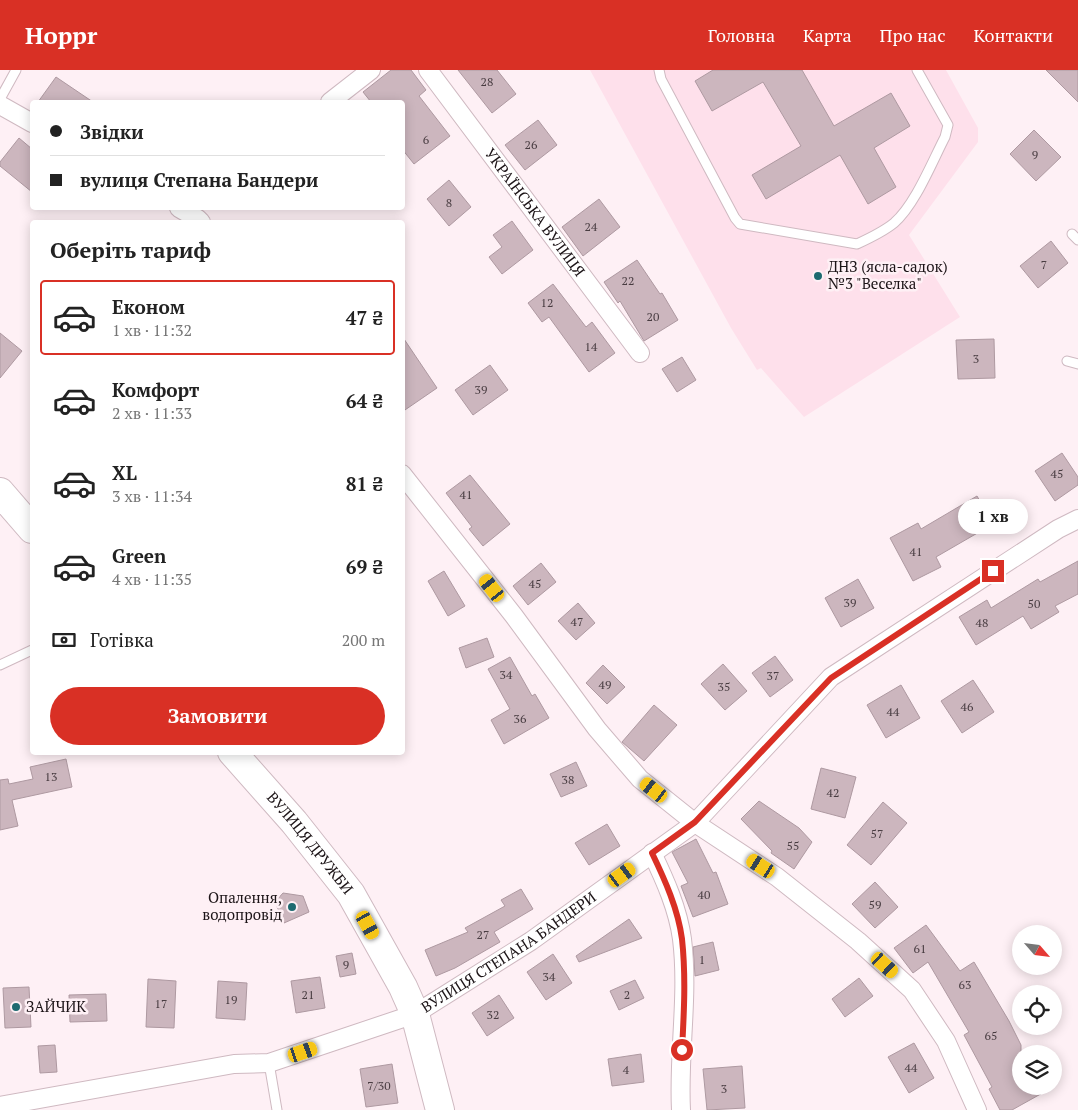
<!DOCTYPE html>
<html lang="uk">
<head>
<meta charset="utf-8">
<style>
	:root { --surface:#fff; --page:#f6f6f6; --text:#222; --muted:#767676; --line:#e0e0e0; --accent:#d93025 }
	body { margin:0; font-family:"PT Serif",serif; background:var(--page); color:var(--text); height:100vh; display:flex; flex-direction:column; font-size:19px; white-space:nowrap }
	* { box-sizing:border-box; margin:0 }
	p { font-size:16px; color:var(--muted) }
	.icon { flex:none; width:28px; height:28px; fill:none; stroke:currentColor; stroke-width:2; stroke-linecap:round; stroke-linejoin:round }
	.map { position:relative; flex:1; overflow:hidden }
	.sheet { position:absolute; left:30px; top:150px; width:375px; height:535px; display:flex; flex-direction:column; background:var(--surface); border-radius:5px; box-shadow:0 2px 12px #0003 }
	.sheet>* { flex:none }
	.hud { position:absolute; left:30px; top:30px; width:375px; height:110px; border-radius:5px; box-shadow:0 2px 12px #0003; display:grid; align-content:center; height:110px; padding:0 20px; background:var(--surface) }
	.needle { width:32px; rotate:118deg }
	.buttons { position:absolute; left:1012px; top:855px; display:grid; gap:10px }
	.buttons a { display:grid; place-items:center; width:50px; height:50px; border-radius:50%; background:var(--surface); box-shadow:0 2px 12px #0003; font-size:25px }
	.end { position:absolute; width:22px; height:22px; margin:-11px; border:6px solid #d93025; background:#fff; box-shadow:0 0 0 2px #fff }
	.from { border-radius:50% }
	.bubble { position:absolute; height:35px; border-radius:18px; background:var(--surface); box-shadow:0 2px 12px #0003; font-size:16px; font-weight:700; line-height:35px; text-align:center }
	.car { position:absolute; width:15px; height:30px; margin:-15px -8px; border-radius:6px; box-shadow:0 0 4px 1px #0007; background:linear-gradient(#f5c518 24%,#345 0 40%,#f5c518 0 76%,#345 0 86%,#f5c518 0) }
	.hud b { display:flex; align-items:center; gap:18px; height:48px; font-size:19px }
	.hud b+b { border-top:1px solid var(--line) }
	.hud i { width:12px; height:12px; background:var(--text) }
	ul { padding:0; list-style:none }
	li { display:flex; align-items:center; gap:15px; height:75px; margin:0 10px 8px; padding:0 10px; border:2px solid transparent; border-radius:5px }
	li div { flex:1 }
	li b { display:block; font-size:19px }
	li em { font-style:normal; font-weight:700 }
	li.active { border-color:var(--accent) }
	li>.icon { width:45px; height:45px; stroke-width:1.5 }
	h2 { padding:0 20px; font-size:22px; line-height:60px }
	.pay { display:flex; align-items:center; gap:12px; height:55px; padding:0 20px; font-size:19px }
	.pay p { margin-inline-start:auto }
	.action { display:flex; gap:10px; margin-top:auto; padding:10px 20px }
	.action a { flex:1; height:58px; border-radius:30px; background:var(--accent); color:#fff; font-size:20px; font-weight:700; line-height:58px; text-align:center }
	header { display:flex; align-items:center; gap:30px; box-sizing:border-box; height:70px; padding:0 25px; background:var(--accent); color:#fff }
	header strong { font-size:24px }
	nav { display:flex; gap:28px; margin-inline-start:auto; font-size:18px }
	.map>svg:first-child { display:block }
	.built { fill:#fee0eb }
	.building { fill:#ccb6be; stroke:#ae99a1 }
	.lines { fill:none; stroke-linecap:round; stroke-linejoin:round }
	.service-casing { stroke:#cfb9c1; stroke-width:11 }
	.minor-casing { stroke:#cfb9c1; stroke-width:20 }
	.primary-casing { stroke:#cfb9c1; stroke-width:30 }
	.service { stroke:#fff; stroke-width:9 }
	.minor { stroke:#fff; stroke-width:18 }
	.primary { stroke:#fff; stroke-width:28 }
	.route { stroke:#d93025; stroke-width:6 }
	.poi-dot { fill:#1d6a70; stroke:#fef0f5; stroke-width:2 }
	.labels { text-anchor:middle; stroke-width:5; stroke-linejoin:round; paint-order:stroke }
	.number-label { font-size:12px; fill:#483c41 }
	.street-label { font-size:15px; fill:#1c1417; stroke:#fef0f5 }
	.poi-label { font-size:15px; fill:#1c1417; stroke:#fef0f5; text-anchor:start }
</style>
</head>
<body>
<header>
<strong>Hoppr</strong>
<nav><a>Головна</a><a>Карта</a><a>Про нас</a><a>Контакти</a></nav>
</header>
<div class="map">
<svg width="1078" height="1040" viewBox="0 0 1078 1040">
	<rect width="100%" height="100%" fill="#fef0f5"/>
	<path class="built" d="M 590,0 L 946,0 L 978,58 L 978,72 L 909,165 L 960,247 L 804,347 L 761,298 L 757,300 L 731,258 Z"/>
	<g class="building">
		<path d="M 391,0 L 411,0 L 426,20 L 419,26 L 450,66 L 414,94 L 402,79 L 402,32 L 371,32 L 363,22 Z"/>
		<path d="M 458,0 L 497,0 L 516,24 L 492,43 Z"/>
		<path d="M 713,0 L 802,0 L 834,56 L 891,23 L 910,56 L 874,78 L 896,117 L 868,134 L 840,85 L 766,129 L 752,105 L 801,76 L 763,12 L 712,41 L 695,11 Z"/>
		<path d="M 1046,0 L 1078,0 L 1078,32 Z"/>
		<path d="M 56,7 L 93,32 L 38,32 Z"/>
		<path d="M 538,50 L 557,75 L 525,100 L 505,75 Z"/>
		<path d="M 1034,60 L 1061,87 L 1036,111 L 1010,84 Z"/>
		<path d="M 19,68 L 32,79 L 32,122 L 0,96 L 0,92 Z"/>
		<path d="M 449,110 L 471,137 L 449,156 L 427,129 Z"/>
		<path d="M 599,129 L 620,157 L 583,186 L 562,157 Z"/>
		<path d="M 512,151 L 533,180 L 502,204 L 489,187 L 502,177 L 493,165 Z"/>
		<path d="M 1051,171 L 1068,193 L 1038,218 L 1020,196 Z"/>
		<path d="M 637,190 L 660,224 L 662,223 L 678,250 L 644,271 L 620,231 L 618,233 L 604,212 Z"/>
		<path d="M 553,214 L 586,257 L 592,252 L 615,283 L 589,302 L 549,247 L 542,252 L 528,233 Z"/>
		<path d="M 0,263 L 22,281 L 0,308 Z"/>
		<path d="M 402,266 L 437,318 L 402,342 Z"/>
		<path d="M 994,269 L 995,308 L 958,309 L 956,270 Z"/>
		<path d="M 682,287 L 696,310 L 677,322 L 662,299 Z"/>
		<path d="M 490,295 L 508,320 L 473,345 L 455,320 Z"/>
		<path d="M 1062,383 L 1078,407 L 1078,415 L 1055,431 L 1035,401 Z"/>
		<path d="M 470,405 L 510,454 L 483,476 L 469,459 L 472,457 L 446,423 Z"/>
		<path d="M 977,426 L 993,454 L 936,487 L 941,497 L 913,511 L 890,468 L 918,453 L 921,459 Z"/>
		<path d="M 1078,491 L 1078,524 L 1055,536 L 1059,542 L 1031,559 L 1023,546 L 976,575 L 959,547 L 987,530 L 991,538 L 1038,509 L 1040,512 Z"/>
		<path d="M 541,493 L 556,512 L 528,535 L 513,516 Z"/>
		<path d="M 444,501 L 465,536 L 448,546 L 428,511 Z"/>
		<path d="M 858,509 L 874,538 L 841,557 L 825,528 Z"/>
		<path d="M 578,533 L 595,553 L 576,570 L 558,551 Z"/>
		<path d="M 487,568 L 494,587 L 466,598 L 459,578 Z"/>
		<path d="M 775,586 L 793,610 L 770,627 L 752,603 Z"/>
		<path d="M 510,587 L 532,626 L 535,624 L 549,648 L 504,674 L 491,650 L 510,639 L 488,599 Z"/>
		<path d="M 723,594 L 747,621 L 725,640 L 701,614 Z"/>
		<path d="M 603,595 L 625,617 L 607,634 L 586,613 Z"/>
		<path d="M 973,610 L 994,642 L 962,663 L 941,631 Z"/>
		<path d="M 901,615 L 920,648 L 886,668 L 867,635 Z"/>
		<path d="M 654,635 L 677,655 L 644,691 L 622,672 Z"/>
		<path d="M 66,689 L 72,717 L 12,730 L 18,756 L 0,760 L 0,710 L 8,709 L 9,714 L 33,709 L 30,697 Z"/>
		<path d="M 576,692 L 587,716 L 561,727 L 550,704 Z"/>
		<path d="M 821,698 L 856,707 L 845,748 L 811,739 Z"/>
		<path d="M 759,731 L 799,758 L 812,772 L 794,799 L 771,783 L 772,781 L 741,749 Z"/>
		<path d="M 883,732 L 907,753 L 871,795 L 847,775 Z"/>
		<path d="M 607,754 L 620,776 L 589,795 L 575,773 Z"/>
		<path d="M 696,769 L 713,803 L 716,802 L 728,834 L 693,847 L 681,816 L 688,813 L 672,782 Z"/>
		<path d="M 875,812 L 898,837 L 875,858 L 852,834 Z"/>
		<path d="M 521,819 L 533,839 L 494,862 L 500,872 L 455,898 L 436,906 L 425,880 L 468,862 L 465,858 L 505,836 L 501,830 Z"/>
		<path d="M 283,823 L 303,826 L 309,842 L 284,853 L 275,832 Z"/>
		<path d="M 629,849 L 642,868 L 579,892 L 576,886 Z"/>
		<path d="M 926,855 L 960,901 L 974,892 L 1009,951 L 1021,975 L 1021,1016 L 1055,1016 L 1012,1040 L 1000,1040 L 989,1019 L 992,1017 L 964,965 L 969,962 L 928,892 L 913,903 L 894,878 Z"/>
		<path d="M 713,872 L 719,900 L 695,906 L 693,877 Z"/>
		<path d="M 352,883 L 356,904 L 340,907 L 336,886 Z"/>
		<path d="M 553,884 L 572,913 L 546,930 L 527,902 Z"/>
		<path d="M 320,907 L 325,938 L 296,943 L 291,911 Z"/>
		<path d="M 859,908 L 873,926 L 845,947 L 832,929 Z"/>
		<path d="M 148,909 L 176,911 L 174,958 L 146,957 Z"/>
		<path d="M 635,910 L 644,928 L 619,940 L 610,921 Z"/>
		<path d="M 218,911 L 247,913 L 245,950 L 216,948 Z"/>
		<path d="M 29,917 L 31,957 L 5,958 L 3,918 Z"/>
		<path d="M 106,924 L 107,951 L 70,952 L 69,925 Z"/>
		<path d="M 499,925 L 514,948 L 487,966 L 472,943 Z"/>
		<path d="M 914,973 L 934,1008 L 909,1023 L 888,987 Z"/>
		<path d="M 55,975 L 57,1002 L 40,1003 L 38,976 Z"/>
		<path d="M 641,984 L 644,1012 L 612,1016 L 608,989 Z"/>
		<path d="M 392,994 L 398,1033 L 366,1037 L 360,999 Z"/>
		<path d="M 742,996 L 745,1038 L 707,1040 L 703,999 Z"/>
	</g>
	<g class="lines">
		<defs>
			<g id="service">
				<path d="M 659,0 L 661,9 L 735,148 L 740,154 L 857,174 C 870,168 883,162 894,153 C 915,135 932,92 945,67 L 948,55 L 917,0"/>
				<path d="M 0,29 L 16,0"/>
				<path d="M 1072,164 L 1078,170"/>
				<path d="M 1067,291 L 1078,294"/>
				<path d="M 0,595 L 32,580"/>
				<path d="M 269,993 L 277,1040"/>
			</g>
			<g id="minor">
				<path id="s1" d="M 428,0 L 640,283"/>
				<path d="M 330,32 L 371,0"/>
				<path d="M 0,35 L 32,53"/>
				<path d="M 179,138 L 198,149 L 201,152"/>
				<path d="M 402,404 L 514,546 L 597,659 L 640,709 L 695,753 L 777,807 L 858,871 L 912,920 L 946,971 L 977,1040"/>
				<path d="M 652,783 C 665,810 678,839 682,869 C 689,926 678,983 681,1040"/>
				<path id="s2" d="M 0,1036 L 234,994 L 269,993 L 415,944 L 531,871 L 695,753 L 831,607 L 1058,459 L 1078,449"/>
			</g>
			<g id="primary">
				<path d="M 0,422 L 32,459"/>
				<path id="s3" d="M 232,682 L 294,752 L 351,824 L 403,917 L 415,944 L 440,1040"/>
			</g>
		</defs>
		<use href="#service" class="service-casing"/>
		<use href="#minor" class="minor-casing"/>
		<use href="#primary" class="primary-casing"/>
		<use href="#service" class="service"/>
		<use href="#minor" class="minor"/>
		<use href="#primary" class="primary"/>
	</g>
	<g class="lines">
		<path class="route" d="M 682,980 C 684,943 686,906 682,869 C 678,839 665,810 652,783 L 695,752 L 831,608 L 993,501"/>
	</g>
	<g class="poi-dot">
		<circle cx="818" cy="206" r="5"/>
		<circle cx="292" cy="837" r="5"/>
		<circle cx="16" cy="937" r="5"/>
	</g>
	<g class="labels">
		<g class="number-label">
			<text x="487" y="16">28</text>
			<text x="426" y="74">6</text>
			<text x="531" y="79">26</text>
			<text x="1035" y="89">9</text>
			<text x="449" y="137">8</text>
			<text x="591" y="161">24</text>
			<text x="1044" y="199">7</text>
			<text x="628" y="215">22</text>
			<text x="547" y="237">12</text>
			<text x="653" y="251">20</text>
			<text x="591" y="281">14</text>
			<text x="976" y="293">3</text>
			<text x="481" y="324">39</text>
			<text x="1057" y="408">45</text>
			<text x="466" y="429">41</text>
			<text x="916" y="486">41</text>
			<text x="535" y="518">45</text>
			<text x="850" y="537">39</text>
			<text x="1034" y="538">50</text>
			<text x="577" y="556">47</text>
			<text x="982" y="557">48</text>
			<text x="506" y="609">34</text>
			<text x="773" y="610">37</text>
			<text x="605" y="619">49</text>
			<text x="724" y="621">35</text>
			<text x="967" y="641">46</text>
			<text x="893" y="646">44</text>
			<text x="520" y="653">36</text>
			<text x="51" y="711">13</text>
			<text x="568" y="714">38</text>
			<text x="833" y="727">42</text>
			<text x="877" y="768">57</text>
			<text x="793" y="780">55</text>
			<text x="704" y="829">40</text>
			<text x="875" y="839">59</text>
			<text x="483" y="869">27</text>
			<text x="920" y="883">61</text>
			<text x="702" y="894">1</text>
			<text x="346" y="899">9</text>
			<text x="549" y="911">34</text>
			<text x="965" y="919">63</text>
			<text x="308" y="929">21</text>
			<text x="627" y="929">2</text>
			<text x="231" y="934">19</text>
			<text x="161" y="938">17</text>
			<text x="493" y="949">32</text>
			<text x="991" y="970">65</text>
			<text x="911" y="1002">44</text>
			<text x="626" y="1004">4</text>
			<text x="379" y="1020">7/30</text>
			<text x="724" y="1023">3</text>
		</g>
		<g class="street-label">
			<text dy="5" stroke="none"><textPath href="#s1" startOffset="178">УКРАЇНСЬКА ВУЛИЦЯ</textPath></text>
			<text dy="5" stroke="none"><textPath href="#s3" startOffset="120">ВУЛИЦЯ ДРУЖБИ</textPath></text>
			<text dy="5" stroke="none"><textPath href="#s2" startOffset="539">ВУЛИЦЯ СТЕПАНА БАНДЕРИ</textPath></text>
		</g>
		<g class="poi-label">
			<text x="828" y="202">ДНЗ (ясла-садок)<tspan x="828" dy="17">№3 "Веселка"</tspan></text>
			<text x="282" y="833" text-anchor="end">Опалення,<tspan x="282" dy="17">водопровід</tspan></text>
			<text x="26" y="942">ЗАЙЧИК</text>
		</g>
	</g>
</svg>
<div class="buttons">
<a><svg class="needle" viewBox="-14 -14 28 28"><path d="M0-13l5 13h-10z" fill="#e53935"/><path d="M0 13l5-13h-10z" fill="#767676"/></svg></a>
<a><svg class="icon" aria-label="locate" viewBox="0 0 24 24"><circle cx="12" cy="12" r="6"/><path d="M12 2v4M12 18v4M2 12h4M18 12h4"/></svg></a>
<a><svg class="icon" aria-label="layers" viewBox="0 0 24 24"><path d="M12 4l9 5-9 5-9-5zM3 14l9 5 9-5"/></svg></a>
</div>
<i class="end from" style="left:682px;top:980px"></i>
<i class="end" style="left:993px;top:501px"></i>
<div class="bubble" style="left:958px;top:429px;width:70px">1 хв</div>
<i class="car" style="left:492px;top:518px;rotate:322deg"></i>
<i class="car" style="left:654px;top:720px;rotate:308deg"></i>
<i class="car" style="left:761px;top:796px;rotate:303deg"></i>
<i class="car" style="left:622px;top:805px;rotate:54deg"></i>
<i class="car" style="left:368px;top:855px;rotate:151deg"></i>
<i class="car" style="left:885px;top:895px;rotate:132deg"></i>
<i class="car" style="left:303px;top:982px;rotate:71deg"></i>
<div class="hud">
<b><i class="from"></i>Звідки</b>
<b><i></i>вулиця Степана Бандери</b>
</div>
<section class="sheet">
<h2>Оберіть тариф</h2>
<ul>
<li class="active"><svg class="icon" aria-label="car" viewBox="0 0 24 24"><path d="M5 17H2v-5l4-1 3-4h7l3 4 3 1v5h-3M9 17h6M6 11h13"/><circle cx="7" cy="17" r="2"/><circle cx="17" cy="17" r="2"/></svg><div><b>Економ</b><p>1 хв · 11:32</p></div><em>47 ₴</em></li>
<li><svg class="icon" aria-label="car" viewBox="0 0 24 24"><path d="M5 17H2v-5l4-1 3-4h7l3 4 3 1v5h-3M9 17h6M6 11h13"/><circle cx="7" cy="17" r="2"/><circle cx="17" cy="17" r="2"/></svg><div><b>Комфорт</b><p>2 хв · 11:33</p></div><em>64 ₴</em></li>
<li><svg class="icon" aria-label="car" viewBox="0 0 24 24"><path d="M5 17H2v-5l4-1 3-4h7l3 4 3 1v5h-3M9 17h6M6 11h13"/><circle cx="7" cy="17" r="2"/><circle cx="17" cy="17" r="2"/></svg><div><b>XL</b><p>3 хв · 11:34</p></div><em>81 ₴</em></li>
<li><svg class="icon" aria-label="car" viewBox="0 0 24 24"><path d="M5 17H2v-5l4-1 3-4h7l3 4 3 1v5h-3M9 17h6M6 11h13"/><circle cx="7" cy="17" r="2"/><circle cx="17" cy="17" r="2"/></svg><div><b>Green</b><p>4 хв · 11:35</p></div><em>69 ₴</em></li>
</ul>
<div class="pay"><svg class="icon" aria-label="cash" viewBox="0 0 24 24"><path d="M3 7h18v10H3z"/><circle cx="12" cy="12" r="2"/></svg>Готівка<p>200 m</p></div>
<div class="action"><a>Замовити</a></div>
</section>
</div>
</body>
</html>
